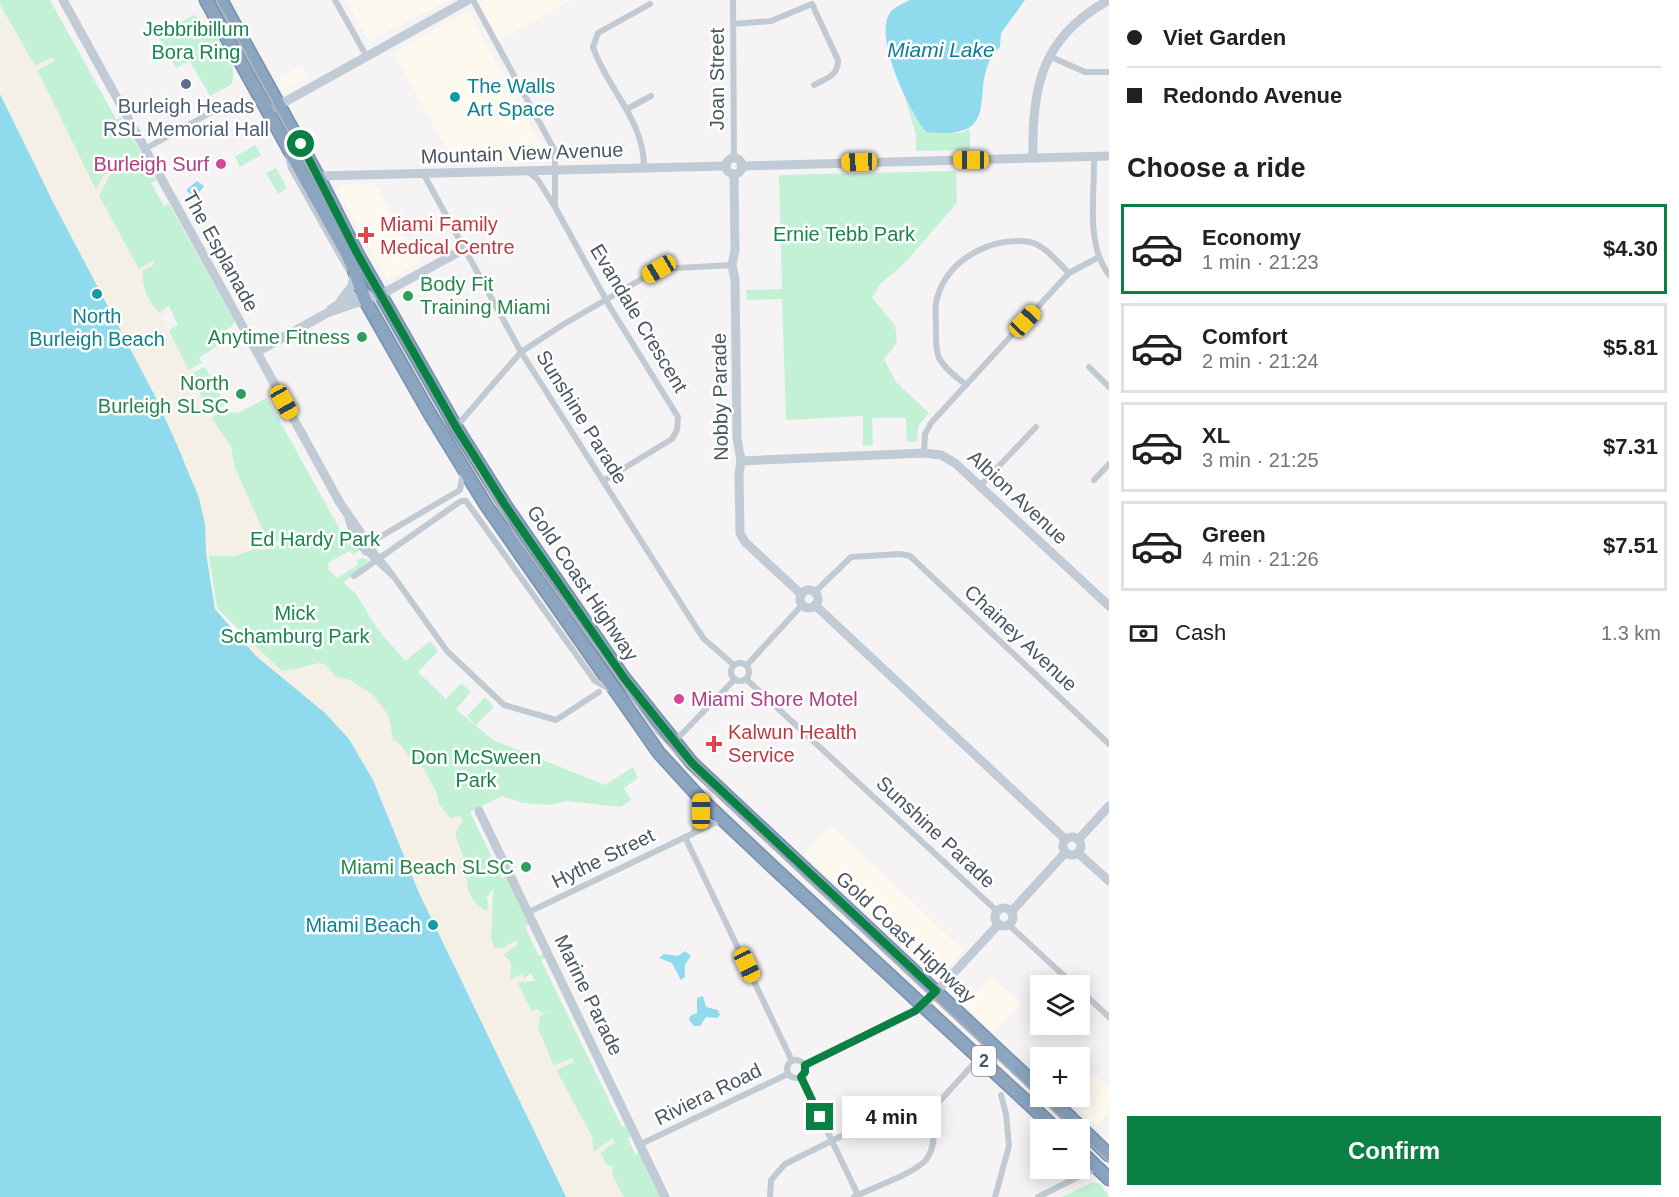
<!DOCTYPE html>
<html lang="en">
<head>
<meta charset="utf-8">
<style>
	:root { --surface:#fff; --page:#f2f2f2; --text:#202124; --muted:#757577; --line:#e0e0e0; --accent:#0b8043 }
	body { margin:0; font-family:Helvetica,sans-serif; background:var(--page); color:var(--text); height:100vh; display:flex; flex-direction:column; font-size:22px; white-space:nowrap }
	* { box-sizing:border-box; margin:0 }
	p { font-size:20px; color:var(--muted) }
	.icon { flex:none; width:33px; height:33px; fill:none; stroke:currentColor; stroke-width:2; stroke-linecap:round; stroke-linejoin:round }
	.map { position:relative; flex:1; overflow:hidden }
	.side { display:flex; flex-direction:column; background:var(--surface); width:570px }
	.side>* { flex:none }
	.banner { display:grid; align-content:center; height:132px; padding:0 18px; background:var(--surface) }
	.buttons { position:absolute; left:1030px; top:975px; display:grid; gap:12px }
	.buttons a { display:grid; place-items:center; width:60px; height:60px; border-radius:0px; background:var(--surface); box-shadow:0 3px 15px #0003; font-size:30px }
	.end { position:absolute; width:27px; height:27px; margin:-14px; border:8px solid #0b8043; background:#fff; box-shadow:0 0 0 3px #fff }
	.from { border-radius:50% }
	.bubble { position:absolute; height:42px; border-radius:0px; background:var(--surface); box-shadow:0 3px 15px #0003; font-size:20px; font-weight:600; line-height:42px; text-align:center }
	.car { position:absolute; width:18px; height:36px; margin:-18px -9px; border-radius:8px; box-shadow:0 0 4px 2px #0007; background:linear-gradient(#f5c518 24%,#345 0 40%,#f5c518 0 76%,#345 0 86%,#f5c518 0) }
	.banner b { display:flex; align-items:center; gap:21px; height:57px; font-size:22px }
	.banner b+b { border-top:2px solid var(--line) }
	.banner i { width:15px; height:15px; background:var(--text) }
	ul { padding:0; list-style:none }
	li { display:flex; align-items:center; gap:18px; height:90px; margin:0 12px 9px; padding:0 6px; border:3px solid var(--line); border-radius:0px }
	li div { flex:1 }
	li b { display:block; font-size:22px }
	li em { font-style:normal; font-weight:600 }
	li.on { border-color:var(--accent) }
	li>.icon { width:54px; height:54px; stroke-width:1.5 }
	h2 { padding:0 18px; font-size:27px; line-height:72px }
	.pay { display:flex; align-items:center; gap:15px; height:66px; padding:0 18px; font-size:22px }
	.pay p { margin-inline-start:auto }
	.action { display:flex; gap:12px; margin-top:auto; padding:12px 18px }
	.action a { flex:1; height:69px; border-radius:0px; background:var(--accent); color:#fff; font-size:24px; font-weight:600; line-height:69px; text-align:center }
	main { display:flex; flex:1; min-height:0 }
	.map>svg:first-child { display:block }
	.commercial { fill:#fdf9ef }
	.green { fill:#c3f1d5 }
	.sand { fill:#f5f0e5 }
	.water { fill:#90daee }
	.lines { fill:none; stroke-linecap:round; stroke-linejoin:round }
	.highway-casing { stroke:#7690ad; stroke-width:15 }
	.street { stroke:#c1cad2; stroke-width:6 }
	.secondary { stroke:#c1cbd6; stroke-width:9 }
	.highway { stroke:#8ba5c1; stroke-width:12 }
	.tram { stroke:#b5b8bd; stroke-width:1.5 }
	.route { stroke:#0b8043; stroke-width:8 }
	.service-dot { fill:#5c6f8a; stroke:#fff; stroke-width:2 }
	.culture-dot { fill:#0f9aa8; stroke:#fff; stroke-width:2 }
	.hotel-dot { fill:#d1479c; stroke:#fff; stroke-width:2 }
	.health-dot { fill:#e0444e; stroke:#fff; stroke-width:2 }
	.leisure-dot { fill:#2e9e5b; stroke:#fff; stroke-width:2 }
	.labels { text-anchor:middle; stroke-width:5; stroke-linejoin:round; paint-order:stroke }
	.shield { fill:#fff; stroke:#808990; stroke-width:1.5 }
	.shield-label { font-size:18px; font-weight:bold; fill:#4a5661 }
	.park-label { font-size:20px; fill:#17864f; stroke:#fff }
	.street-label { font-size:20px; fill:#4a5661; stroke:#fff }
	.culture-label { font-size:20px; fill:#0d838f; stroke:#fff; text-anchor:start }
	.service-label { font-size:20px; fill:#4e5e75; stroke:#fff }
	.hotel-label { font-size:20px; fill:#b23c85; stroke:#fff; text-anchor:end }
	.health-label { font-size:20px; fill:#be3a42; stroke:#fff; text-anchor:start }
	.leisure-label { font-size:20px; fill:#27864d; stroke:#fff; text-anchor:end }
	.water-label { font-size:21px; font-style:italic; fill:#0c7c9b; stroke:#fff }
</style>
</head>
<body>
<main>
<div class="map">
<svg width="1109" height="1197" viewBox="0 0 1109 1197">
	<rect width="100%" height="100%" fill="#f5f3f3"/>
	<g class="commercial">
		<path d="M 346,0 L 449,0 L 369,41 Z"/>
		<path d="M 486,0 L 571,0 L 497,42 L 477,5 Z"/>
		<path d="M 465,13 L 470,15 L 547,156 L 543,161 L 454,162 L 411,85 L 394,52 Z"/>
		<path d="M 301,66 L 307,77 L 284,90 L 281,88 L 277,80 Z"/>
		<path d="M 375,183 L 419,263 L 387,280 L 337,189 L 340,185 Z"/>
		<path d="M 831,825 L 963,950 L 943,972 L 934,975 L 803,854 Z"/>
		<path d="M 991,977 L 1021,1003 L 993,1033 L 949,991 L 948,988 L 957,979 L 975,995 Z"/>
		<path d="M 1094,1074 L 1109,1088 L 1109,1111 L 1098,1127 L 1068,1102 L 1073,1097 L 1080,1096 L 1080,1089 Z"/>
	</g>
	<g class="green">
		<path d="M 0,0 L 50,0 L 116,119 L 121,117 L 156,180 L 151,183 L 164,206 L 169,204 L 234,320 L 233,326 L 211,338 L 217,346 L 199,358 L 202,363 L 188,370 L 169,330 L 178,325 L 169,306 L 159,313 C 148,301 141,286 143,270 L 152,266 L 153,260 L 139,270 L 99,196 L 115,165 L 113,159 L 96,190 L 37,70 L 54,61 L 51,58 L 35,66 L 0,5 Z"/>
		<path d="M 194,15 C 215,28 239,57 232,84 L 210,96 L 190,61 L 176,68 L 158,35 Z"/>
		<path d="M 903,90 L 912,111 L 926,132 L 960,133 L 970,129 L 970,150 L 916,151 L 916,135 Z"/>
		<path d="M 255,145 L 261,155 L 240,167 L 235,157 Z"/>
		<path d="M 276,168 L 287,188 L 278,194 L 266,173 Z"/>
		<path d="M 956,171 L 957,203 L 902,266 L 881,283 L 872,298 L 895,325 L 897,343 L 884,359 L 896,382 L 929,413 L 918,426 L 917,442 L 907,442 L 906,418 L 872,418 L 873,445 L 863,446 L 863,416 L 786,420 L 782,299 L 747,300 L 746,290 L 782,289 L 779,175 Z"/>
		<path d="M 205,367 L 225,405 L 208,413 L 197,388 L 197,381 L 190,374 Z"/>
		<path d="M 267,398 L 348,544 L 355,541 L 360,550 L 353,555 L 350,551 L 329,562 L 328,569 L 337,578 L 358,565 L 357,560 L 362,558 L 370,560 L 343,583 C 361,594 365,612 377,628 C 386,639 396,650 405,661 L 430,641 L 438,651 L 418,672 L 446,699 L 461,683 L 471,692 L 456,709 L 493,740 L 605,785 L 633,767 L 638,778 L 624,788 L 631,800 L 621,807 L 567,801 L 549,805 L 523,803 L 502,796 L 470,812 L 502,878 L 507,876 L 530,924 L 525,927 L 539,956 L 544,954 L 546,958 L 541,960 L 622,1127 L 627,1125 L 632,1136 L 628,1138 L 635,1154 L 640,1152 L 660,1197 L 624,1197 L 600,1153 L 615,1142 L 593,1152 L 592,1137 L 556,1070 L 573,1062 L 572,1058 L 554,1066 L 538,1029 L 540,1016 L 551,1011 L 540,1014 L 532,1012 L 517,982 L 535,981 L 531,973 L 524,979 L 522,975 L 510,981 C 510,970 515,961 503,955 L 518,943 L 517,940 L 504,948 L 494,948 L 491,939 L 493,889 L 487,897 L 489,908 L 486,911 C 466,900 466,885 466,864 L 480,863 L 477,855 L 470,861 L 464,859 L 454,834 L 463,820 L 451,820 L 439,804 L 436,792 L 423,769 L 413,762 L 393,740 L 373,695 L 349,680 L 336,677 L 320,663 L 282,672 L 217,608 L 209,556 L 235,556 L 257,548 L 264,550 L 287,539 L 263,544 L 263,531 L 234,466 L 231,447 L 211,418 L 224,411 L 238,413 Z"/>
		<path d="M 485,697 L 494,707 L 476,725 L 467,716 Z"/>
		<path d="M 1093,1182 L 1100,1184 L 1109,1197 L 1062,1197 Z"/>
	</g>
	<g class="sand">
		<path d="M 0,5 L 35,66 L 51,58 L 55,61 L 37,70 L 96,190 L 113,158 L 115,164 L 99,196 L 139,269 L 155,259 L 152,266 L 143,270 C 141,286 147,301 159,313 L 169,305 L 170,308 L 159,320 L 164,320 L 188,370 L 198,368 L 190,375 L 197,381 L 197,388 L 208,413 L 219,408 L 222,412 L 211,418 L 231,447 L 234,466 L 263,531 L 263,544 L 289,539 L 283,544 L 264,550 L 257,548 L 235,556 L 209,556 L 212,572 L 198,599 L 0,194 Z"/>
		<path d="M 236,628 L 282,671 L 325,664 L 336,677 L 350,680 L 373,695 L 389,716 L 393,740 L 399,743 L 413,762 L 423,768 L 436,792 L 439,804 L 450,819 L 459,816 L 463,820 L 455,834 L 464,859 L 474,859 L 476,862 L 466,864 C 466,885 466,900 486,911 L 492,905 L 491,939 L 494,948 L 504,948 L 517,940 L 518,943 L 503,955 C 515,961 510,969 510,980 L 522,974 L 526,981 L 517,982 L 531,1011 L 538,1009 L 542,1014 L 537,1022 L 538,1029 L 554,1066 L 572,1058 L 573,1062 L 556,1070 L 592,1137 L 593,1152 L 613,1138 L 615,1142 L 600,1153 L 606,1164 L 613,1167 L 612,1175 L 624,1197 L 500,1197 L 231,647 Z"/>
	</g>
	<g class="water">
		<path d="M 910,0 L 1025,0 L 1001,33 L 1000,47 C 962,83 1012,142 926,132 C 909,111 873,37 890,13 C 894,7 904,3 910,0 Z"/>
		<path d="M 0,94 L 54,204 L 155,396 L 177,445 L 199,498 L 205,524 L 206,553 L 215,609 L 256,656 L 325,713 L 349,739 L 373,780 L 419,893 L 566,1197 L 0,1197 Z"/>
		<path d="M 197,181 L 204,186 L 195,199 L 186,190 Z"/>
		<path d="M 685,951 L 691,956 C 683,967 685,963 685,977 L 681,980 L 672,963 L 659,958 L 664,954 L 678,956 Z"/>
		<path d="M 703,996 L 706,1007 L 718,1010 L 720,1015 L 717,1018 L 706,1017 L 700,1026 L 694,1026 L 689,1020 L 690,1016 L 697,1013 L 697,998 Z"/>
	</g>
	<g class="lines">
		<defs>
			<g id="highway">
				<path d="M 206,0 L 346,252 C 355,270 358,282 365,300 L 430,414 L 486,505 L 659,753 L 701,799 L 774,868 L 1057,1130"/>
				<path d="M 221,0 L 318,176 L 358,255 L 456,427 L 505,505 L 624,678 L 692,763 L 1041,1090"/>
				<path d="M 1048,1096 L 1109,1155"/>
				<path d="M 1080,1151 L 1109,1179"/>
			</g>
		</defs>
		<use href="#highway" class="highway-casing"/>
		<g class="street">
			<path d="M 335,0 L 367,57"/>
			<path d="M 473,0 L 555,151 L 555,204"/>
			<path d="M 733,0 L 734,159"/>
			<path d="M 733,24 L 771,21 L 812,4 L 838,60 C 838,76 827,78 814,85"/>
			<path d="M 1051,57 L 1085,72 L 1109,72"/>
			<path d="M 627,109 L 651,96"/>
			<path d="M 145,149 L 228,103"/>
			<path d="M 288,155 L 291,168 L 347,268"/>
			<path d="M 1094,156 C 1095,194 1085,244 1109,275"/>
			<path d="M 644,167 C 644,119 607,89 593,47 L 598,33 L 650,4"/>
			<path d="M 527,170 L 538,180 L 555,207 L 610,307 L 678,417 L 677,430 L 672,439 L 603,481"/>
			<path d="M 423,173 L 521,352 L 694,624 L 704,639 L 734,665"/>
			<path d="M 1089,367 L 1109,387"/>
			<path d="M 965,384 C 956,377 945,369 939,358 C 935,349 936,337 936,327 C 936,317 934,304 938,295 C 950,258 993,236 1030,242 C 1045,245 1059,264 1069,273"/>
			<path d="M 456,427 L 521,352 L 564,324 L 659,269 L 732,265"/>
			<path d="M 924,453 L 925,434 L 931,423 L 1069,273 L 1099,257"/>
			<path d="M 1094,480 L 1109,464"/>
			<path d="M 980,486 L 1036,427"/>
			<path d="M 368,544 L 460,490 L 463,471"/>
			<path d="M 371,548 L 392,574"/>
			<path d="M 366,551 L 394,577 L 447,651 L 504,705 L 556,720 L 599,692"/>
			<path d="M 354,576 L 461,501 L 466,501 L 595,681 L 612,690"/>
			<path d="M 815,592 L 851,557 L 900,554 L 910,556 L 1109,744"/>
			<circle cx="740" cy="672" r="9"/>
			<path d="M 747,665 L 802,605"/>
			<path d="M 746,679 L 997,911"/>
			<path d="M 675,741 L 735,679"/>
			<path d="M 693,833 L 701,816 L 701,800"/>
			<path d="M 685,837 L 792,1061"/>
			<path d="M 529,912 L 723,819"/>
			<path d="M 1009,925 L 1075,986"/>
			<path d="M 1080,990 L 1109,1017"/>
			<circle cx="796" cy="1069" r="9"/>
			<path d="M 805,1065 L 924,1005"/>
			<path d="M 801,1077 L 859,1197"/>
			<path d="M 927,1115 L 979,1058"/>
			<path d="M 641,1144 L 788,1074"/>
			<path d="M 770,1197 L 771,1180 L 785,1164 L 888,1113 C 898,1109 910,1107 920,1111 C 939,1118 936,1149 925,1161 C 911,1175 873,1187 854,1197"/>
			<path d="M 995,1197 L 1009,1146 L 1006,1114 L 1001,1095"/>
			<path d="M 1038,1197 L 1096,1168"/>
		</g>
		<g class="secondary">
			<path d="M 63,0 L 340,503 L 371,548 L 366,551 L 355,536 L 349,518"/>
			<path d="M 274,108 L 468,0"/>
			<path d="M 1033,158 C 1032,87 1041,37 1109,0"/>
			<circle cx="734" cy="166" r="8"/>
			<path d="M 741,166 L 1109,156"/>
			<path d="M 734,174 L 735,250 L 732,265 L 735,280 L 737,438 L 741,461 L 739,474 L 740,533 L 745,542 L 801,594"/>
			<path d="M 318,176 L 726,166"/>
			<path d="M 341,300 L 352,286 L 354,273"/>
			<path d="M 331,309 L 348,298 L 368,295"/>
			<path d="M 257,352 L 327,313 L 382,294 L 464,249"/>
			<path d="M 741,461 L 924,453 L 941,455 L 955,463 L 1109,606"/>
			<circle cx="809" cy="599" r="9"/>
			<path d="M 815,605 L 1065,839"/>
			<path d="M 479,811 L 665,1197"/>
			<circle cx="1072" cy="846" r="9"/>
			<path d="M 1078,840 L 1109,806"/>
			<path d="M 1078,853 L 1109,881"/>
			<circle cx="1004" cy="917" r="9"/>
			<path d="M 1011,912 L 1065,853"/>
			<path d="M 924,1005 L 998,925"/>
		</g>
		<use href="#highway" class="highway"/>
		<g class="tram">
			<path d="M 216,0 L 408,350 L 514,533 L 656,732 L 701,780 L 1074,1130"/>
			<path d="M 1080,1135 L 1109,1162"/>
		</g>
	</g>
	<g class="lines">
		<path class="route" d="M 301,144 L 358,255 L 456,427 L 505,505 L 624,678 L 692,763 L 936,991 L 915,1011 L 805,1065 L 805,1072 L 801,1077 L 820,1117"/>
	</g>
	<circle class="service-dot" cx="186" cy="84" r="6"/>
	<g class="culture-dot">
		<circle cx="455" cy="97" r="6"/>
		<circle cx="97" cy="294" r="6"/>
		<circle cx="433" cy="925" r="6"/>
	</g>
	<g class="hotel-dot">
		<circle cx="221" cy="164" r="6"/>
		<circle cx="679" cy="699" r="6"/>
	</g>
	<g class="health-dot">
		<path d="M363 226h6v6h6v6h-6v6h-6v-6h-6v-6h6z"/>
		<path d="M711 735h6v6h6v6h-6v6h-6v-6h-6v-6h6z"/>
	</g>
	<g class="leisure-dot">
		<circle cx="408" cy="296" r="6"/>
		<circle cx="362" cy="337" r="6"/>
		<circle cx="241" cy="394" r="6"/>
		<circle cx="526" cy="867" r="6"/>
	</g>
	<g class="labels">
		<rect class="shield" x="972" y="1046" width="24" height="30" rx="4.5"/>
		<g class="shield-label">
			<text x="984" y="1067">2</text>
		</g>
		<g class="park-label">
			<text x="196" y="36">Jebbribillum<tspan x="196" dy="23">Bora Ring</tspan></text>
			<text x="844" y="241">Ernie Tebb Park</text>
			<text x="315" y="546">Ed Hardy Park</text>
			<text x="295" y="620">Mick<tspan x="295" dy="23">Schamburg Park</tspan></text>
			<text x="476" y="764">Don McSween<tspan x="476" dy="23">Park</tspan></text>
		</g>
		<g class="street-label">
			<text transform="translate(717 79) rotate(-90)" y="7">Joan Street</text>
			<text transform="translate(522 153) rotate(-2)" y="7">Mountain View Avenue</text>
			<text transform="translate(221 251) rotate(61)" y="7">The Esplanade</text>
			<text transform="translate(639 318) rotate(59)" y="7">Evandale Crescent</text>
			<text transform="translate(720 397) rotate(-91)" y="7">Nobby Parade</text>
			<text transform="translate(582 417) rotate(58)" y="7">Sunshine Parade</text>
			<text transform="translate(1018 497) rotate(43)" y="7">Albion Avenue</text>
			<text transform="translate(583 583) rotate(56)" y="7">Gold Coast Highway</text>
			<text transform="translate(1021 638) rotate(43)" y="7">Chainey Avenue</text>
			<text transform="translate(936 832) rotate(43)" y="7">Sunshine Parade</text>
			<text transform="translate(603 858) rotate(-26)" y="7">Hythe Street</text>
			<text transform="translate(906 937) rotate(43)" y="7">Gold Coast Highway</text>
			<text transform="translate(589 995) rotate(64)" y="7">Marine Parade</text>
			<text transform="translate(708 1094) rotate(-26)" y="7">Riviera Road</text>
		</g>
		<g class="culture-label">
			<text x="467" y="93">The Walls<tspan x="467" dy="23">Art Space</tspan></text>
			<text x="97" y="323" text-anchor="middle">North<tspan x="97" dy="23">Burleigh Beach</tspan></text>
			<text x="421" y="932" text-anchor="end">Miami Beach</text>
		</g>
		<g class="service-label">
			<text x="186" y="113">Burleigh Heads<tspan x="186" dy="23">RSL Memorial Hall</tspan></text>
		</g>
		<g class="hotel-label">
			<text x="209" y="171">Burleigh Surf</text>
			<text x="691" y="706" text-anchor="start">Miami Shore Motel</text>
		</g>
		<g class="health-label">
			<text x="380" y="231">Miami Family<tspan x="380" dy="23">Medical Centre</tspan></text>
			<text x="728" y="739">Kalwun Health<tspan x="728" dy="23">Service</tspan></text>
		</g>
		<g class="leisure-label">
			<text x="420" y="291" text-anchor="start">Body Fit<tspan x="420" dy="23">Training Miami</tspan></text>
			<text x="350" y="344">Anytime Fitness</text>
			<text x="229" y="390">North<tspan x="229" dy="23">Burleigh SLSC</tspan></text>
			<text x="514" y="874">Miami Beach SLSC</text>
		</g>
		<g class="water-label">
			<text x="941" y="57">Miami Lake</text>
		</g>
	</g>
</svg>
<div class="buttons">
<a><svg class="icon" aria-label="layers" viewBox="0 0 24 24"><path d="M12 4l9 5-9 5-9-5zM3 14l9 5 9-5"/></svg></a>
<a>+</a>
<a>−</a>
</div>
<i class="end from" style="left:301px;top:144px"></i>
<i class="end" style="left:820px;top:1117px"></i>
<div class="bubble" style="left:842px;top:1096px;width:99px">4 min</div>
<i class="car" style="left:971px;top:160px;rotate:270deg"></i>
<i class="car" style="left:859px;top:162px;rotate:268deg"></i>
<i class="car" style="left:659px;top:269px;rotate:239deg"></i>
<i class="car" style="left:1025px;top:321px;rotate:43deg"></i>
<i class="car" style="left:284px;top:402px;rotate:151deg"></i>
<i class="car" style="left:701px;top:811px;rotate:0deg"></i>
<i class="car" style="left:747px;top:965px;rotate:155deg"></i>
</div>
<section class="side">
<div class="banner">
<b><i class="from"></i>Viet Garden</b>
<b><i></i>Redondo Avenue</b>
</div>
<h2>Choose a ride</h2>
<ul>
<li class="on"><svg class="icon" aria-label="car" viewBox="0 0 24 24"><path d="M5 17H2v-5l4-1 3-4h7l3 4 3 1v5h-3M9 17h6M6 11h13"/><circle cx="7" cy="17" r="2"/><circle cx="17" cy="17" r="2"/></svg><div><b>Economy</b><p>1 min · 21:23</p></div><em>$4.30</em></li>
<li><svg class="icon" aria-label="car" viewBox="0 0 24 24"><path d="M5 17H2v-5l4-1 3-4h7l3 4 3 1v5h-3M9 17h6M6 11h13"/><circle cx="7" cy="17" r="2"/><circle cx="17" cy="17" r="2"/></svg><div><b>Comfort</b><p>2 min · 21:24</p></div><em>$5.81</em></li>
<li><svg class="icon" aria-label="car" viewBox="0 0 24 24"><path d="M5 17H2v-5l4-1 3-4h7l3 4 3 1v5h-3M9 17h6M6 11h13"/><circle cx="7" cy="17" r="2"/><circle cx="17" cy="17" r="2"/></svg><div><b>XL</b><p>3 min · 21:25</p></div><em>$7.31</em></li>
<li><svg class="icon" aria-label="car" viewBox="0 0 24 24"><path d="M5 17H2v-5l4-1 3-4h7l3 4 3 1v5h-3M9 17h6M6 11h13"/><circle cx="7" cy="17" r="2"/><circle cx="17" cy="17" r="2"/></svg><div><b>Green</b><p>4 min · 21:26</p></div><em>$7.51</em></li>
</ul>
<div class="pay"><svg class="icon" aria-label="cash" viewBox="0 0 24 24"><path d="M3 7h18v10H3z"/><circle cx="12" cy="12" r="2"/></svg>Cash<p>1.3 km</p></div>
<div class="action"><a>Confirm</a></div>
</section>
</main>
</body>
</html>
